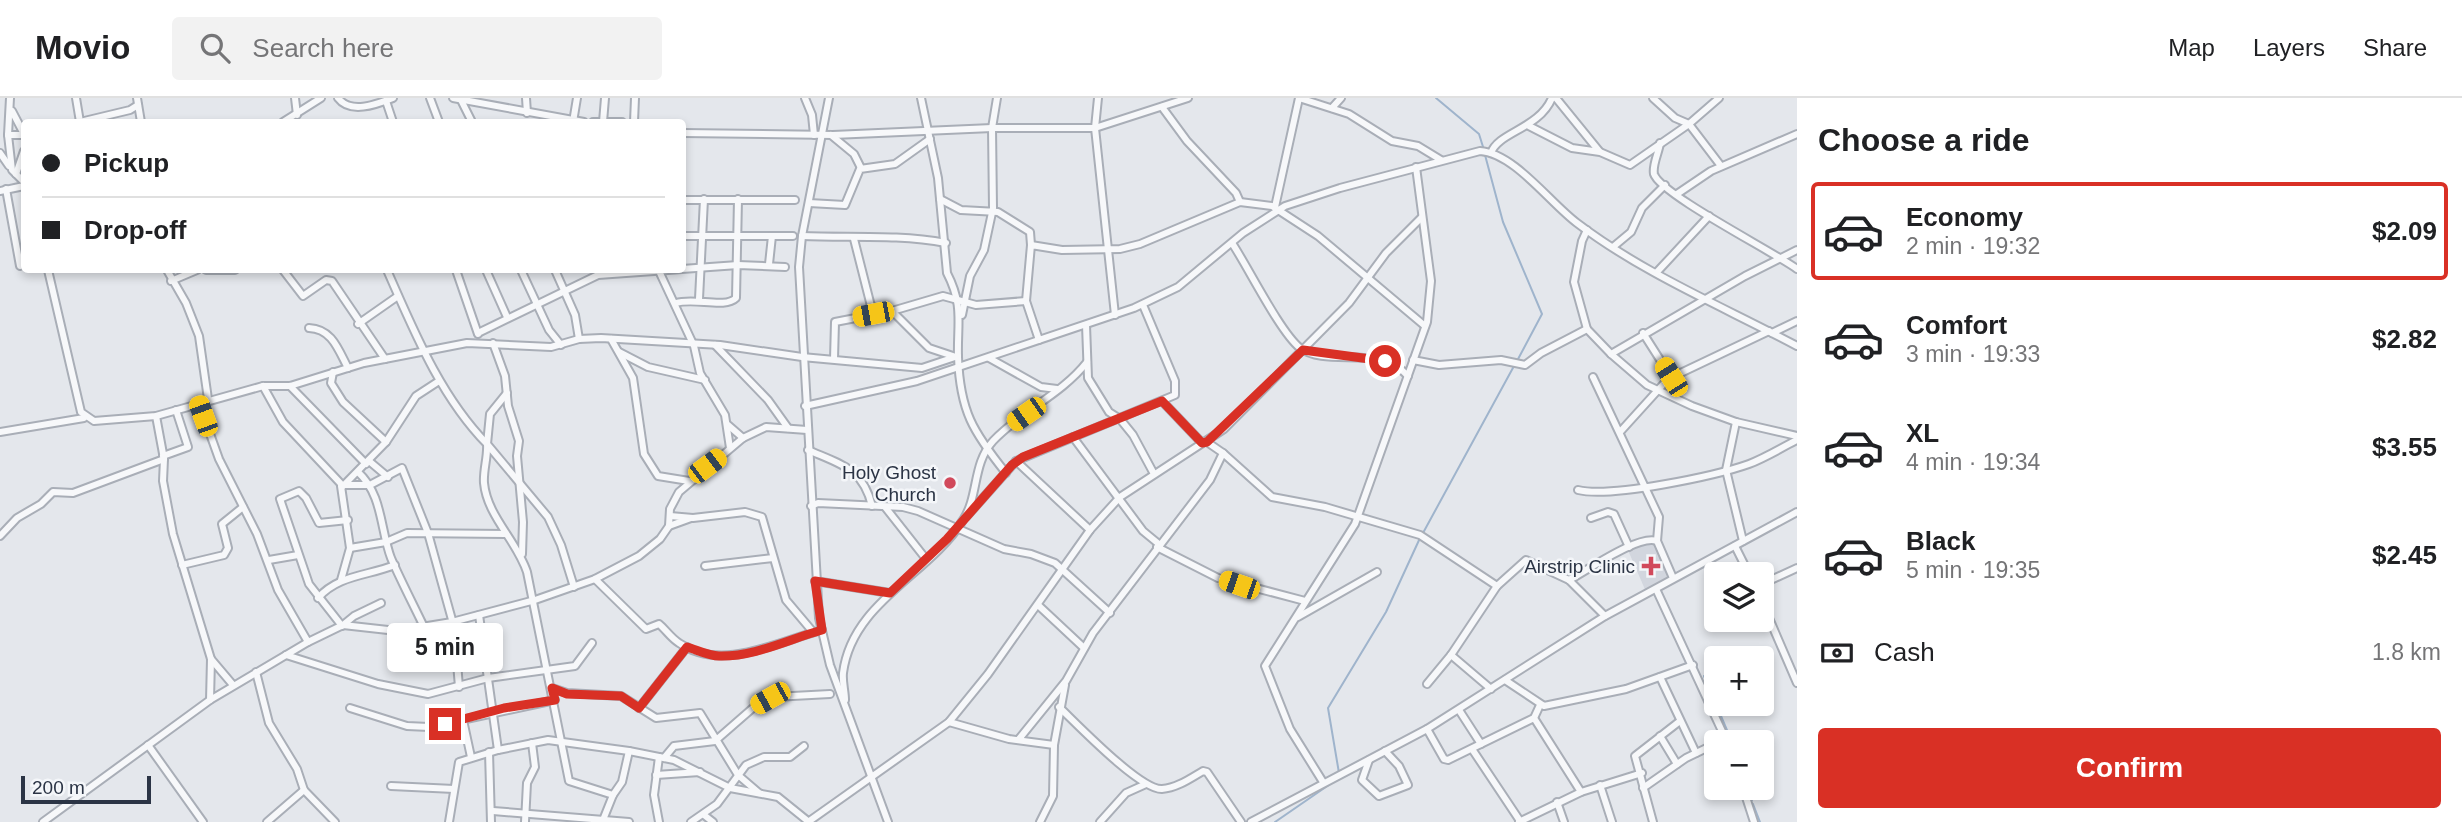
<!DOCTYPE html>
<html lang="en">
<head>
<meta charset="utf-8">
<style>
	:root { --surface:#fff; --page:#f2f2f2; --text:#202124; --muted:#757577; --line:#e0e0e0; --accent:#d93025 }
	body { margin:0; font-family:Arial,sans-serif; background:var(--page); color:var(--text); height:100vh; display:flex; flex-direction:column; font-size:26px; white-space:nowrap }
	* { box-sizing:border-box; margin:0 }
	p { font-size:23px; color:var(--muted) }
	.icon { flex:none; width:38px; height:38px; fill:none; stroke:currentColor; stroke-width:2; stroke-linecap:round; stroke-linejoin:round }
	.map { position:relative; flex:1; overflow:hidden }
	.panel { display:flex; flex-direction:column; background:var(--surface); width:665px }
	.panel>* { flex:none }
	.top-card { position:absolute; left:21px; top:21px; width:665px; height:154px; border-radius:7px; box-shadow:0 4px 10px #0003; display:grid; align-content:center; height:154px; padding:0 21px; background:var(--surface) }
	.tools { position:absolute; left:1704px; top:464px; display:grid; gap:14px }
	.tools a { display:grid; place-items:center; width:70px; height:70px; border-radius:7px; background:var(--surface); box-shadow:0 4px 10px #0003; font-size:35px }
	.scale { position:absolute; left:21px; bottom:18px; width:130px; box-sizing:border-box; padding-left:7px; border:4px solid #2b3445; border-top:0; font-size:19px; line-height:24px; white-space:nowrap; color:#2b3445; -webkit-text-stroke:5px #f4f6f9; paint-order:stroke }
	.end { position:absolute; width:32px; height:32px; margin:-16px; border:9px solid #d93025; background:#fff; box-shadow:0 0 0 4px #fff }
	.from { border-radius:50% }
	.bubble { position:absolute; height:49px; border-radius:7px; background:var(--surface); box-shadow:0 4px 10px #0003; font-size:23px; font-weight:700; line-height:49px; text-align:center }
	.car { position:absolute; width:21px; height:42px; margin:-21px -10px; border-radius:9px; box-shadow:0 0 5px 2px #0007; background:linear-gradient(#f5c518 24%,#345 0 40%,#f5c518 0 76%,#345 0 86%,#f5c518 0) }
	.top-card b { display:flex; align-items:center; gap:24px; height:66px; font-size:26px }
	.top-card b+b { border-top:2px solid var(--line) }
	.top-card i { width:18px; height:18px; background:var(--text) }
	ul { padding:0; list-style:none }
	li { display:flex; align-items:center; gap:21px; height:98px; margin:0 14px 10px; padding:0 7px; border:4px solid transparent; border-radius:7px }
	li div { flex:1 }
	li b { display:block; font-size:26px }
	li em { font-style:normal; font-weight:700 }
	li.active { border-color:var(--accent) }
	li>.icon { width:63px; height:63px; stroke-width:1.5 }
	h2 { padding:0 21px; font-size:32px; line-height:84px }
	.pay { display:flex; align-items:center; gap:18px; height:77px; padding:0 21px; font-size:26px }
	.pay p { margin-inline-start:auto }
	.primary-button { display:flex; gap:14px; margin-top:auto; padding:14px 21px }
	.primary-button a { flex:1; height:80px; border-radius:7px; background:var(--accent); color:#fff; font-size:28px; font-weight:700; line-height:80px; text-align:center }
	header { display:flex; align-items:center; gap:42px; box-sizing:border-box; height:98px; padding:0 35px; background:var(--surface); border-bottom:2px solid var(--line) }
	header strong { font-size:33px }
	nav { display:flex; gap:38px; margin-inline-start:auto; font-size:24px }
	.search { width:490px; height:63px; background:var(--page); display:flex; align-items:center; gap:18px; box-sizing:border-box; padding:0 24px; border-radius:7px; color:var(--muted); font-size:26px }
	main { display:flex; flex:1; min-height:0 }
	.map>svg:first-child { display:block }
	.built { fill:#d2d6de }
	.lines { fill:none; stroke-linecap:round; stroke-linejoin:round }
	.stream { stroke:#9fb4cc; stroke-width:2 }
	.minor-casing { stroke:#a9aeb7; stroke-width:10 }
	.minor { stroke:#f7f8fa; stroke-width:6 }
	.route { stroke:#d93025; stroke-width:9 }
	.poi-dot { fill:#d1495b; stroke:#f4f6f9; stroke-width:2.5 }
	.labels { text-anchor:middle; stroke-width:5; stroke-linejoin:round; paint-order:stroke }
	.poi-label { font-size:19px; fill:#2b3445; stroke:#f4f6f9; text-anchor:end }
</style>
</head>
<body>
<header>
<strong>Movio</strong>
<div class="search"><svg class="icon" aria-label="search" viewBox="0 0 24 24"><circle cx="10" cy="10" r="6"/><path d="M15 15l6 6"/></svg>Search here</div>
<nav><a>Map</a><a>Layers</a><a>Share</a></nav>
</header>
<main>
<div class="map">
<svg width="1797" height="724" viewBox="0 0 1797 724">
	<rect width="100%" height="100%" fill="#e4e7ec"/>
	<path class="built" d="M 1653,441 L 1673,480 L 1647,496 L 1627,450 Z"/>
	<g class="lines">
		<g class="stream">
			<path d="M 1436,0 L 1479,36 L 1484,52"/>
			<path d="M 1485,57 L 1503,124 L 1542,216 L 1517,263"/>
			<path d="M 1423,435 L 1514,268"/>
			<path d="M 1704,578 L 1732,644"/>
			<path d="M 1339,675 L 1328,610 L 1386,514 L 1420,440"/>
			<path d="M 1748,690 L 1752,702"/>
			<path d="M 1753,706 L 1760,724"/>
			<path d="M 1275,724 L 1336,682"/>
		</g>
		<defs>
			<g id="minor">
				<path d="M 10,0 L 8,37 L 24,37"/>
				<path d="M 76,0 L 80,24"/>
				<path d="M 137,0 L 141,24"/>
				<path d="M 295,0 L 297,17"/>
				<path d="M 338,0 C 350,16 375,7 393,0"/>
				<path d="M 430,0 L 439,24"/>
				<path d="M 453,0 L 584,24"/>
				<path d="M 526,0 L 527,15"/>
				<path d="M 805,0 L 812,17 L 814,37"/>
				<path d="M 829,0 L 802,138 L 799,169 L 819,520 L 830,567 L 888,724"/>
				<path d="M 921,0 L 938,80 L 947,175 C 964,208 957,225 958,259 C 960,313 973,334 1006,375"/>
				<path d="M 1098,0 L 1095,30 L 1115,217"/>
				<path d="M 1299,0 L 1349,16 L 1392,43 L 1418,48 L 1441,62"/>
				<path d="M 1556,0 L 1599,53"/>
				<path d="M 1653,0 L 1675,20 L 1689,26 L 1721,68"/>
				<path d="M 461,2 L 472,24"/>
				<path d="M 386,3 L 393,24"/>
				<path d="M 1162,9 L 1187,43 L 1236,95 L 1240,104"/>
				<path d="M 1332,10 L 1341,0"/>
				<path d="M 12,13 L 24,36"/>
				<path d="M 80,24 L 130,12 L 138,7"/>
				<path d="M 283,24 L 321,0"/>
				<path d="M 573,24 L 577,0"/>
				<path d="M 593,24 L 622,24"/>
				<path d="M 603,24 L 605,0"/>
				<path d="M 634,24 L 635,0"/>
				<path d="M 1529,28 L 1572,50 L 1600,54 L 1630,67 L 1689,26 L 1719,0"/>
				<path d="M 682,35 L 833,37 L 992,30 L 1095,30 L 1188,0"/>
				<path d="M 8,37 L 12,72 L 24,84"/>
				<path d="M 831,37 L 854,56 L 861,70"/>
				<path d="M 1660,45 C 1659,54 1652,67 1654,76 C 1660,96 1774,154 1797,171"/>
				<path d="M 0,55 L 9,68"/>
				<path d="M 1491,55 C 1498,34 1539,31 1552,0"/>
				<path d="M 16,76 L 24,53"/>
				<path d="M 6,91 L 20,168"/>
				<path d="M 0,93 L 24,88"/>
				<path d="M 1677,96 L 1711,73 L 1797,36"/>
				<path d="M 940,101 L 961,112 L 998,114 L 1030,134 L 1031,147"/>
				<path d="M 682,102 L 795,102"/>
				<path d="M 809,105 L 845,107 L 860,71 L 895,66 L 930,41"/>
				<path d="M 1275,109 L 1299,0"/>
				<path d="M 1587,132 L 1582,143 L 1574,184 L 1587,231 L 1611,256 L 1647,287 L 1692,308 L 1736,324 L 1797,338"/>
				<path d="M 682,138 L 793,138"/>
				<path d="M 802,138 C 850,140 897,136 946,145"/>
				<path d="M 854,141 L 873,216"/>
				<path d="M 1232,145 C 1248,169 1280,234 1300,250 C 1328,270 1380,246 1408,278"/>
				<path d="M 1613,149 L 1631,134 L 1642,110 L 1665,87"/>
				<path d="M 769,166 L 772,138"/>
				<path d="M 48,172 L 81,314 L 94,323 L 156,318 L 263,288 L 290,288 L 364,265 L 467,245 L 551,249 L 579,241 L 601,240 L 720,247 L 802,259 L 922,270 L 958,258"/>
				<path d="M 167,172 L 186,205 L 199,238 L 208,301"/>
				<path d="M 206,172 L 235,172"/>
				<path d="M 283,172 L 303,198 L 326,182 L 332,183 L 385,261"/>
				<path d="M 387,172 C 414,233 440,298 487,346 C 488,359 483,372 484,385 C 487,418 517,443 527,474 L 569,683 L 613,697"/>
				<path d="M 456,172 L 478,236"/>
				<path d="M 486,172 L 507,219"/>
				<path d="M 521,172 L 549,232 L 561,247"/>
				<path d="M 555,172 L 575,217 L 579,241"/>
				<path d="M 659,173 L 694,248 L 700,275 L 725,317 L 730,350"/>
				<path d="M 1657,174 L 1709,118"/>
				<path d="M 171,183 L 197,172"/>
				<path d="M 699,201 L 704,101"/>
				<path d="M 676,205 C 694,199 725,211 736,200 L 738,101"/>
				<path d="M 892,213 L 929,250 L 956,259"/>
				<path d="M 962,217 L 970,178 L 984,152 L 993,110 L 992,30 L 997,0"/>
				<path d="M 358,226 L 398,198"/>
				<path d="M 1086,227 L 1088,280 L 1109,314 L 1120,321 L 1133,337 L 1154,376"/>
				<path d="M 309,230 C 332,231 338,251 348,270"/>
				<path d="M 478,235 L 598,177 L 738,167 L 785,169"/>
				<path d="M 1643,235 L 1671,279"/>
				<path d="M 1772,235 L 1797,223"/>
				<path d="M 611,241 L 633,280 L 644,356 L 658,378 L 689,383"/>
				<path d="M 1039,242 L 1026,203 L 1031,147 L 1062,152 L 1120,151 L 1140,146 L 1240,104 L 1272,108 L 1318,138 L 1425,228"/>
				<path d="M 493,245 L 505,278 L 508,308 L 519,343 L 517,358 L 523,424 L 522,456"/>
				<path d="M 715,247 L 768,302 L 788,330"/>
				<path d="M 619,254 L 648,269 L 705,282"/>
				<path d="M 1611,256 L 1745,178 L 1797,152"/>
				<path d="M 989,260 L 1041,289 L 1057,291"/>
				<path d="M 834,261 L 835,224 L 892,213 L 943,198 L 976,207 L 1026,203"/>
				<path d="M 1413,262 L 1439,267 L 1501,262 L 1525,267 L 1541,255 L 1587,231"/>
				<path d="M 333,274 L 331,285 L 343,304 L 386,344"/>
				<path d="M 1593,279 L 1659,419 L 1657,443 L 1673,480"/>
				<path d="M 263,288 L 283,324 L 343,388 L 386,344 L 416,298 L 439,283"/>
				<path d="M 290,288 L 366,366"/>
				<path d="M 507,295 L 490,316 L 487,346 L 548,419 L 561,447 L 574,489"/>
				<path d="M 1162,303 L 1202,345"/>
				<path d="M 199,305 L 219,361 L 257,436 L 278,492 L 308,544"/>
				<path d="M 805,308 L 917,283 L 1134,210 L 1178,189 L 1243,135 L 1285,108 L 1340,90 L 1480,53 C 1514,55 1550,105 1577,125 C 1644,176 1724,209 1797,248"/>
				<path d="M 156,318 L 164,361 L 163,383 L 173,436 L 211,561 L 210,602"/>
				<path d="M 1736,324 L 1726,372 L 1743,443"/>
				<path d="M 728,327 L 743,340"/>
				<path d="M 0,334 L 84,320"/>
				<path d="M 1620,334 L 1668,281 L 1769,233"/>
				<path d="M 1073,339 L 1143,433 L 1160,447"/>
				<path d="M 808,352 C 840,366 863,370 872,408"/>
				<path d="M 1223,355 L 1272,399 L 1325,409 L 1420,437 L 1497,488"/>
				<path d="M 163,358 L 188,349 L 176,312"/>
				<path d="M 369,363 L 388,379"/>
				<path d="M 1016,363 L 1090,432"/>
				<path d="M 358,374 C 383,397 380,431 391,460 C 401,483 413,506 424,529"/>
				<path d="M 345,387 L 370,387 L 402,370 L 428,435 L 454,529 L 459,589"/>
				<path d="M 1578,392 C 1611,400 1715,378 1749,366 C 1765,360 1781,350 1797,342"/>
				<path d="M 811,408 L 818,405 L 903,409 L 918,413 L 1004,451 L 1031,456 L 1055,465 L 1110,515"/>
				<path d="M 885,409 L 926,461"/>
				<path d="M 670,418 L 693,420 L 745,414 L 762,419 L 786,502 L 813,534"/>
				<path d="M 966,419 L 1016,363 L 1175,297 L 1175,283 L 1143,207"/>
				<path d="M 1591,420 L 1608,414 L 1614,416 L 1629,449"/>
				<path d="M 669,428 L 691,420"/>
				<path d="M 0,438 L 17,420 L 41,406 L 53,394 L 73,395 L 164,361"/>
				<path d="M 1735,448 L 1749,476"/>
				<path d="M 1157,449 L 1218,480 L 1305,503"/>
				<path d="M 350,450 L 386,444 L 407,435 L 506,436"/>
				<path d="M 269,462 L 298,457"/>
				<path d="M 182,467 L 224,457 L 228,450 L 222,426 L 243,409"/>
				<path d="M 705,468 L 773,460"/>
				<path d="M 595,481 L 646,531 L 659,526 C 666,532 671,540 679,545 C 722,575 779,543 822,532"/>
				<path d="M 341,482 L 350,450 L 341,388"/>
				<path d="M 1569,482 C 1588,472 1639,436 1657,443"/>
				<path d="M 815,483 L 890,495"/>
				<path d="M 1762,486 L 1797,470"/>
				<path d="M 1656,491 L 1727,644"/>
				<path d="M 318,500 C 338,477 367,478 395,467"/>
				<path d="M 1762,504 L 1797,585"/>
				<path d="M 1038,507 L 1084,550"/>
				<path d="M 479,517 L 498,652"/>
				<path d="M 1298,519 L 1377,474"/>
				<path d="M 343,527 L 354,518 L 381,505"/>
				<path d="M 342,528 L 309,486 L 280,401 L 299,393 L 306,400 L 319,425 L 348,422"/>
				<path d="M 286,557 L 378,586 L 428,596 L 488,580 L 575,568 L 592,545"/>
				<path d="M 456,557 L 484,552"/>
				<path d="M 1451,557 L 1491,591"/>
				<path d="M 211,561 L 233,587"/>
				<path d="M 256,574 L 269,625 L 297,671 L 304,692 L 335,724"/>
				<path d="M 1660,579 L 1696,655"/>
				<path d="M 1505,582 L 1544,608 L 1626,591 L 1693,567"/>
				<path d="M 1427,586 L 1451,557 L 1497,488 L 1526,462 L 1569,482 L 1605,518"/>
				<path d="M 552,590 L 567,595 L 621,598 L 656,620 L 700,615 L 738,677 L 759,695"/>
				<path d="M 845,602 C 845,593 842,584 843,575 C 852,504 929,477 963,422 C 979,398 972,366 993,343 C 1021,313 1061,297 1087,264"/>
				<path d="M 1059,609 C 1077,626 1140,692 1162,691 C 1177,690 1191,680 1203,673 L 1207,674 L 1241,724"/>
				<path d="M 350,610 L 407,628 L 429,629 L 555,602"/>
				<path d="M 639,610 L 687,549"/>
				<path d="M 1459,612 L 1481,646"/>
				<path d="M 1534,620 L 1581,694"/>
				<path d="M 463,622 L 471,659"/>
				<path d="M 949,624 L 1009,641 L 1054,647"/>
				<path d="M 1427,631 L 1444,661 L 1448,662 L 1534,620 L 1540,607"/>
				<path d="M 1660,638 L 1677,666"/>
				<path d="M 1019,641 L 1066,583 L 1093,535 L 1210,382 L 1223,355 L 1207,344"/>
				<path d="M 148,647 L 203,724"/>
				<path d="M 1472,651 L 1520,723"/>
				<path d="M 489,654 L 491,724"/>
				<path d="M 664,660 L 674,648 L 715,643 L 754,609 L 774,599 L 830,596"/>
				<path d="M 1369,662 L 1362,682 L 1379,698 L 1408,687 L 1399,668 L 1385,653"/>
				<path d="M 656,677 L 700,674"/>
				<path d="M 1323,684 L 1290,631 L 1265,568 L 1355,426 L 1427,224 L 1431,183 L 1416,69"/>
				<path d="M 1600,687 L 1612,724"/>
				<path d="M 391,688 L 454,691"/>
				<path d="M 1643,690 L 1686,660 L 1717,645"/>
				<path d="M 1743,690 L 1754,724"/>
				<path d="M 1557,704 L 1564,724"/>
				<path d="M 493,713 L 629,724"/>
				<path d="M 704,717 L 713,724"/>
				<path d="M 603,722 L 613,697 L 622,684 L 629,653"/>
				<path d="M 43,724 L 210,602 L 308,544 L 343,527 L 397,533 L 452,524 L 535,502 L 595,481 L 639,458 L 660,441 L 669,428 L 670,411 L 679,394 L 743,340 L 766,329 L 807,332"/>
				<path d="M 267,724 L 304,692"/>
				<path d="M 449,724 L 459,664 L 498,652 L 548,642 L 629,653 L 674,662 L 730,690 L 778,699 L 809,724"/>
				<path d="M 525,724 L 527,685 L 535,669 L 532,645"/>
				<path d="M 659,724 L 654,697 L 659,659"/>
				<path d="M 691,724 L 717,706 L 746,667 L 764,659 L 790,659 L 804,648"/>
				<path d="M 808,724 L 949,624 L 988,576 L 1090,432 L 1120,399 L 1224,331 L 1349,205 L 1386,155 L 1421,120"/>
				<path d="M 1040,724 L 1053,698 L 1054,647 L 1065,587"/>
				<path d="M 1100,724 L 1126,695 L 1146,686"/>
				<path d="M 1251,724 L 1427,631 L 1605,518 L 1797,414"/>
				<path d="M 1519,724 L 1581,694 L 1642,675"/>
				<path d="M 1653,724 L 1635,658 L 1680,623"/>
			</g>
		</defs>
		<use href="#minor" class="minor-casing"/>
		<use href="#minor" class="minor"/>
	</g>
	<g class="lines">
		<path class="route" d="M 445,626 L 504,610 L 555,602 L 552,590 L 567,596 L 621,598 L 639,610 L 687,549 C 697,552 709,558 719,558 C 755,559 789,541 822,532 L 815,483 L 890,495 L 947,441 L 1012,367 L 1023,359 L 1162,303 L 1202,345 L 1207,344 L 1303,252 L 1385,263"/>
	</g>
	<g class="poi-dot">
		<circle cx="950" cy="385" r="7"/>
		<path d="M1647.5 457.5h7v7h7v7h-7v7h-7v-7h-7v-7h7z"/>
	</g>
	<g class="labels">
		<g class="poi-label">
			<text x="936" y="381">Holy Ghost<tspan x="936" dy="22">Church</tspan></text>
			<text x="1635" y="475">Airstrip Clinic</text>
		</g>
	</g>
</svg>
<div class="tools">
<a><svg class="icon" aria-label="layers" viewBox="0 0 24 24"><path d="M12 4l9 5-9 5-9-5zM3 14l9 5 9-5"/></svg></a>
<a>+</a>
<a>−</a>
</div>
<div class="scale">200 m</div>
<i class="end from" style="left:1385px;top:263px"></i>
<i class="end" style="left:445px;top:626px"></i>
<div class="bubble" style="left:387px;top:525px;width:116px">5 min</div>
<i class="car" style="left:873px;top:216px;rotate:259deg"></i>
<i class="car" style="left:1671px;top:279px;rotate:328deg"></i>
<i class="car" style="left:1026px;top:316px;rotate:235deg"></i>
<i class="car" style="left:203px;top:318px;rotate:340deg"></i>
<i class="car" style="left:707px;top:368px;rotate:53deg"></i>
<i class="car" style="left:1239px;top:487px;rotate:289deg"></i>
<i class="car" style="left:770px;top:600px;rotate:241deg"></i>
<div class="top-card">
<b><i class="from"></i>Pickup</b>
<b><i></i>Drop-off</b>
</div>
</div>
<section class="panel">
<h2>Choose a ride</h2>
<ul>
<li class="active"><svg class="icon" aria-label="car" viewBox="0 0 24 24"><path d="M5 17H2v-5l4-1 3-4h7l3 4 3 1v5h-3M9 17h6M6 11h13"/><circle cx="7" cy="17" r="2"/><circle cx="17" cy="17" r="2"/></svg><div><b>Economy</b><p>2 min · 19:32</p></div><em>$2.09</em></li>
<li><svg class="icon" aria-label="car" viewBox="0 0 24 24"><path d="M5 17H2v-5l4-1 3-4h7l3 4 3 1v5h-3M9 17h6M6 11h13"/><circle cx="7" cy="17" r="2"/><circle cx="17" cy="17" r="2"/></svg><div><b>Comfort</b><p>3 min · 19:33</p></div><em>$2.82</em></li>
<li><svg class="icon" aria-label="car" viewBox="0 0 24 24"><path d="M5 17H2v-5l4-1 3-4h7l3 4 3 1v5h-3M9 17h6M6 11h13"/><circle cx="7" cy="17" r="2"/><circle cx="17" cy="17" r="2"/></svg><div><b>XL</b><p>4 min · 19:34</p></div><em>$3.55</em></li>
<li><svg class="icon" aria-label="car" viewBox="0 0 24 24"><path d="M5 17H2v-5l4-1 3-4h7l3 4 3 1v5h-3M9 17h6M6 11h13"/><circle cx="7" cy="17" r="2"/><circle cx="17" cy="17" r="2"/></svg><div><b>Black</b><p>5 min · 19:35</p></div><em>$2.45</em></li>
</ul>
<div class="pay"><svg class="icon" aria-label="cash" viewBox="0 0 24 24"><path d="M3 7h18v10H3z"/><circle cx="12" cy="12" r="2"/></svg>Cash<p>1.8 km</p></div>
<div class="primary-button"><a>Confirm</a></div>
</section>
</main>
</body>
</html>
